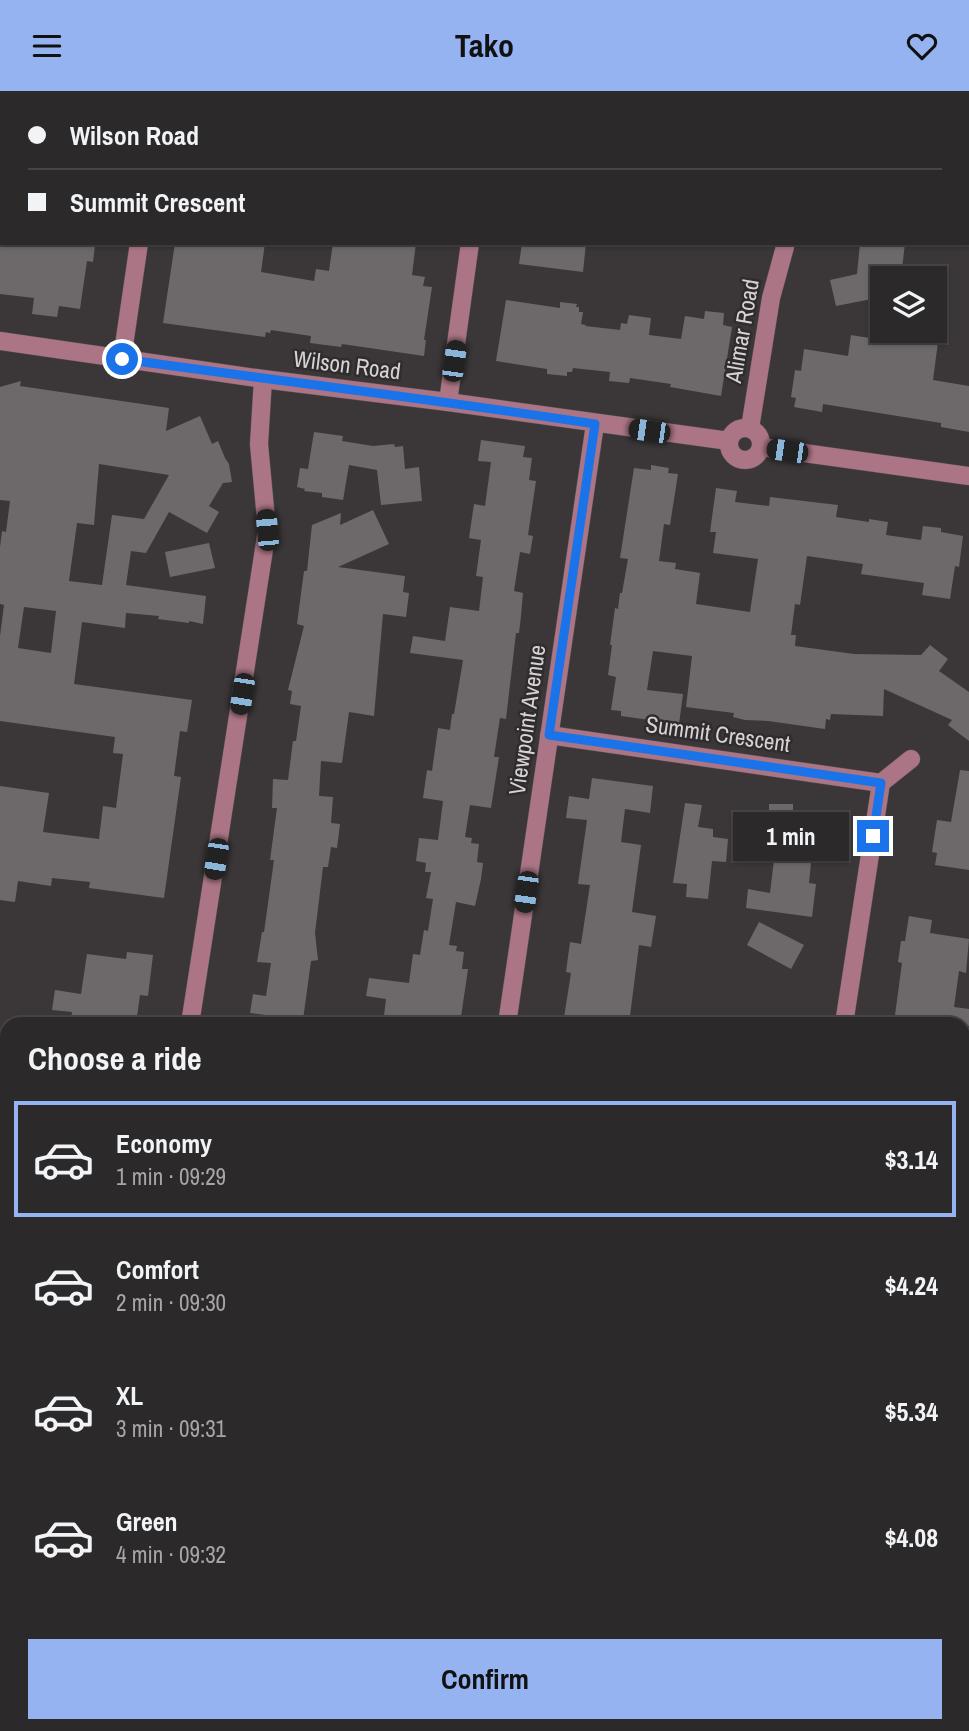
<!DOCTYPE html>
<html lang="en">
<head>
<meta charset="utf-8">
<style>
	:root { --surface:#2c292a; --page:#343132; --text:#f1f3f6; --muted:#a6a6a8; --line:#484547; --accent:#95b2f1 }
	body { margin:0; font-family:"Archivo Narrow",sans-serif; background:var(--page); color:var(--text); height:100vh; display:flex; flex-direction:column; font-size:26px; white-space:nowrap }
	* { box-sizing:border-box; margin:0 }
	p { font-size:23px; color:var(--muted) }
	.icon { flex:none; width:38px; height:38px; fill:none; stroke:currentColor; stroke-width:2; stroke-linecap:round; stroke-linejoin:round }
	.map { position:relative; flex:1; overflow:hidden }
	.sheet { position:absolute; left:0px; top:926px; width:970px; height:716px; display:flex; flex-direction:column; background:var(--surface); border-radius:21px 21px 0 0; box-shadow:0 2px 5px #0004,0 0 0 2px var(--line) }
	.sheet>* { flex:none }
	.banner { position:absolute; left:0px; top:0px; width:970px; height:154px; box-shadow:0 2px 5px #0004,0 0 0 2px var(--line); display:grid; align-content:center; height:154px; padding:0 28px; background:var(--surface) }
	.tools { position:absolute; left:870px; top:175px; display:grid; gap:14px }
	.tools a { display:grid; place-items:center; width:77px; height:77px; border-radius:0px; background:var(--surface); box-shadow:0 2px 5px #0004,0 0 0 2px var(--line); font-size:35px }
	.end { position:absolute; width:32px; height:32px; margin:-16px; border:9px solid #1a73e8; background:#fff; box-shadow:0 0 0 4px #fff }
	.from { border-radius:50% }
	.bubble { position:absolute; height:49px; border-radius:0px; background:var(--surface); box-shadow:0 2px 5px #0004,0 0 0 2px var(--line); font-size:23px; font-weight:700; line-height:49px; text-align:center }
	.car { position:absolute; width:21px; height:42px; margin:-21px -10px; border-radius:9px; box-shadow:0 0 5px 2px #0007; background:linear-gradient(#222 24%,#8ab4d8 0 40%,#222 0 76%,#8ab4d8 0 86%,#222 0) }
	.banner b { display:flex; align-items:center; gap:24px; height:66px; font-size:26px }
	.banner b+b { border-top:2px solid var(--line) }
	.banner i { width:18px; height:18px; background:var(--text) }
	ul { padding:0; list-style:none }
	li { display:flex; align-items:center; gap:21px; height:116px; margin:0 14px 10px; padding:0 14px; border:4px solid transparent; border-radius:0px }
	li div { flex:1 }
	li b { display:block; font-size:26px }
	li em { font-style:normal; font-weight:700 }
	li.current { border-color:var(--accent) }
	li>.icon { width:63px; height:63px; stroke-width:1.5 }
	h2 { padding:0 28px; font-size:32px; line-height:84px }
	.cta { display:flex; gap:14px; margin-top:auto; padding:14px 28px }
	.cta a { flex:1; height:80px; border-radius:0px; background:var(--accent); color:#111; font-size:28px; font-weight:700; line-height:80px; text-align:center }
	header { display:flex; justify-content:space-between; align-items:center; height:91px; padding:0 28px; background:var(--accent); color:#111; font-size:32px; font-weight:700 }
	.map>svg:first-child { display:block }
	.building { fill:#6d696a; fill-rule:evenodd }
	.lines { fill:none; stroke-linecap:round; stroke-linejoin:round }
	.minor-casing { stroke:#575354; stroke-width:19 }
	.major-casing { stroke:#575354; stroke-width:19 }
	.minor { stroke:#ac7585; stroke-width:18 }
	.major { stroke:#f6c8d5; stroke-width:18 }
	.route { stroke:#1a73e8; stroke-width:9 }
	.labels { text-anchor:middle; stroke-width:5; stroke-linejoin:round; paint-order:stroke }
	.street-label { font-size:23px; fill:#d6d3d4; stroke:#302c2d }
</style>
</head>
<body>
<header><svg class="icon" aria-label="menu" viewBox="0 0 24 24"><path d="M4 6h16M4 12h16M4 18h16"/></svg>Tako<svg class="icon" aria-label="heart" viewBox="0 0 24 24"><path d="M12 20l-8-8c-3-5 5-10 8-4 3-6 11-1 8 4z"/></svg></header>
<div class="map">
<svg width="969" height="1640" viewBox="0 0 969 1640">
	<rect width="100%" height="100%" fill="#3b3738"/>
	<g class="building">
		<path d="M 0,152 L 83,152 L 95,154 L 93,171 L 87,170 L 80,218 L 59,215 L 57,226 L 32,223 L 34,207 L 0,203 Z"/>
		<path d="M 175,152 L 265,152 L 261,181 L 314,190 L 316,178 L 329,180 L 333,152 L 416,152 L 412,184 L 425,186 L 423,195 L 432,196 L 424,249 L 426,249 L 424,265 L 342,253 L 341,256 L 310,252 L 311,245 L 271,239 L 270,242 L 266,241 L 265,246 L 163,232 Z"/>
		<path d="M 522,152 L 586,152 L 583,181 L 519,173 Z"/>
		<path d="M 860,152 L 905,152 L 901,187 L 882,187 L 882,206 L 836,215 L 830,189 L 857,183 Z"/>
		<path d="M 506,209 L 560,217 L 560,211 L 577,213 L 576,216 L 579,216 L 579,221 L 583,221 L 581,233 L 586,234 L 585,235 L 620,239 L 621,232 L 627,233 L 629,224 L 651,227 L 649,244 L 681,248 L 685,225 L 704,228 L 705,220 L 724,222 L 723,234 L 732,236 L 721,305 L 670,296 L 671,293 L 630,287 L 629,292 L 609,290 L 610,281 L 573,277 L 572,281 L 567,281 L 567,285 L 547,283 L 547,278 L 496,270 Z"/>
		<path d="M 851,244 L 900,252 L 901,246 L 938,251 L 933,289 L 969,295 L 969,341 L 941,336 L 941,332 L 823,313 L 822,321 L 794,316 L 796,307 L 791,306 L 795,279 L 801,280 L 804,258 L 848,265 Z"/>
		<path d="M 21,290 L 20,295 L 169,317 L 166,340 L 200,325 L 212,353 L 218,350 L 225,367 L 229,373 L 232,391 L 223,392 L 209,415 L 219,421 L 207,442 L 169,421 L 146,462 L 131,460 L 126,494 L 206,505 L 203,533 L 189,530 L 189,532 L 158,528 L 159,525 L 126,522 L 125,537 L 82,531 L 74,593 L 192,609 L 187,641 L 180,640 L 174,685 L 181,686 L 164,807 L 89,797 L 90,791 L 52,787 L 51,795 L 18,790 L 15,811 L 0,809 L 0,695 L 49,702 L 43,741 L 99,748 L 103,715 L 116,717 L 123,663 L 113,662 L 115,646 L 0,630 L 0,545 L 4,514 L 0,513 L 0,456 L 2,440 L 6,441 L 10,410 L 0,409 L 0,296 ZM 99,373 L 169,384 L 144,428 L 112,424 L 102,494 L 69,490 L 77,432 L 94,434 ZM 24,516 L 56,520 L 51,562 L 18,557 Z"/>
		<path d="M 314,341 L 343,345 L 342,350 L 373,355 L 394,353 L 395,356 L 403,355 L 405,378 L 419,376 L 422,410 L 381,414 L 377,379 L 349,374 L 343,409 L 322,406 L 322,402 L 304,400 L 305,398 L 297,396 L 300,377 L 308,378 Z"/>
		<path d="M 481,349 L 525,355 L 523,366 L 532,367 L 529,389 L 536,390 L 528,444 L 533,445 L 530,463 L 520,461 L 514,500 L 523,502 L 521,525 L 519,542 L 516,542 L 506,628 L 500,627 L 494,666 L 499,666 L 491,717 L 470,714 L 465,746 L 472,747 L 471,752 L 479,753 L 477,771 L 483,772 L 481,788 L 475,815 L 456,811 L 449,854 L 457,855 L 456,860 L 464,861 L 462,878 L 468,878 L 460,933 L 383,933 L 386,908 L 366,905 L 369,887 L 409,892 L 413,863 L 420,864 L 424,839 L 428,840 L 433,808 L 426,807 L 431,781 L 425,781 L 426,772 L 416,770 L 419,747 L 438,749 L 443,710 L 423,707 L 427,679 L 432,680 L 438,637 L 450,639 L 452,623 L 454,623 L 463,569 L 410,562 L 413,545 L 445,550 L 450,516 L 479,520 L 483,486 L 476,485 L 481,449 L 469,447 L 474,413 L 485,415 L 491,371 L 478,370 Z"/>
		<path d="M 651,374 L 669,377 L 668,382 L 678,383 L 670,434 L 664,433 L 659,470 L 676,472 L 675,478 L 700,482 L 696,513 L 750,521 L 758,468 L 713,462 L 716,441 L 710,441 L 716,397 L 737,400 L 735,411 L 769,415 L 770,406 L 838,414 L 836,426 L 869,431 L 869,428 L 888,431 L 886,444 L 921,449 L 923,435 L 941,437 L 941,441 L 963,445 L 959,476 L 955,475 L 950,508 L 922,504 L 924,492 L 861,483 L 863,473 L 807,465 L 800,514 L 795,513 L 791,544 L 796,544 L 795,555 L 854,563 L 921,564 L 930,554 L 948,568 L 939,580 L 969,601 L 969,650 L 948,634 L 952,629 L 884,598 L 883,625 L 831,623 L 830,629 L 826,628 L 825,638 L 768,630 L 745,629 L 733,626 L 734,622 L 686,616 L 692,565 L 653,560 L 647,599 L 683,603 L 679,633 L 621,625 L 621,620 L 611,619 L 616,586 L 608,584 L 612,554 L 610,554 L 615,517 L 618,518 L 620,502 L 622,502 L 628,468 L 620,467 L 634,377 L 651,379 Z"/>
		<path d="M 373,419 L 389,453 L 338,476 L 405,485 L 403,501 L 409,502 L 406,526 L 383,523 L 374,625 L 349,621 L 342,672 L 321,670 L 319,705 L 333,706 L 331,732 L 340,733 L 337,757 L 331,756 L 328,776 L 323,776 L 315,842 L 318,869 L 311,870 L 303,929 L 250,922 L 253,903 L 266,905 L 271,872 L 257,871 L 262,841 L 264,841 L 274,769 L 270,769 L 277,717 L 272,717 L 273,688 L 288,689 L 293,650 L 296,650 L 301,615 L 290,613 L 292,600 L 288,599 L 304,535 L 297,533 L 304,480 L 307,480 L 312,434 L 341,422 L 340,434 Z"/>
		<path d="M 209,452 L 215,477 L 170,486 L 165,461 Z"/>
		<path d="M 960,679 L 969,680 L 969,779 L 935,774 L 937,762 L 932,761 L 937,729 L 951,731 Z"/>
		<path d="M 592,687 L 653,695 L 650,722 L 625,718 L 621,751 L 641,754 L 632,821 L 656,825 L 651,856 L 639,854 L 629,933 L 563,933 L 571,882 L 566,881 L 570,851 L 581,853 L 590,794 L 578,793 L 587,729 L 566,727 L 569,705 L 589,708 Z"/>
		<path d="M 685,712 L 702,714 L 698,736 L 713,738 L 713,746 L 728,748 L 726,771 L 712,770 L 708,808 L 686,806 L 687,793 L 673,792 Z"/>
		<path d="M 769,713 L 793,713 L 793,726 L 814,727 L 814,733 L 823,733 L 823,762 L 812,762 L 809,792 L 816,793 L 812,826 L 746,817 L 748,798 L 770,802 L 775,761 L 768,761 L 768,748 L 764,748 L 764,723 L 769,723 Z"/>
		<path d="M 909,825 L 932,829 L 930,842 L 969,848 L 966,882 L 959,880 L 954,916 L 969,918 L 969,935 L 895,924 L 902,872 L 898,871 L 901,850 L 905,850 Z"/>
		<path d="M 759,831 L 804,854 L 791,878 L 747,854 Z"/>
		<path d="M 127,861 L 153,864 L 148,905 L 140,904 L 136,933 L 70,933 L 72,921 L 52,919 L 55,899 L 81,903 L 87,863 L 126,868 Z"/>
	</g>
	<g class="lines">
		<defs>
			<g id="minor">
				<path d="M 161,2 L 162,0"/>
				<path d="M 492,2 L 492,0"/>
				<path d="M 818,2 L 818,0"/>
				<path d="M 0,250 L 263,288 L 448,311 L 729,350"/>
				<path d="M 122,268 L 139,152"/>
				<path d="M 448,311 L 470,152"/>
				<path d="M 750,337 L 771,207 L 786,152"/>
				<circle cx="745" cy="353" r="16"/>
				<path d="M 761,356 L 969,385"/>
				<path d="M 549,644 L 881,692 L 844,933"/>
				<path d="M 881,692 L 911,668"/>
				<path d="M 190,933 L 267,439 L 259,353 L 263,288"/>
				<path d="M 507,933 L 595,333"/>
				<path d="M 0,1223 L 7,1224"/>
				<path d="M 29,1640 L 29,1634"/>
			</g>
			<g id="major">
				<path d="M 0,1520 L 7,1521"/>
				<path d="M 811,1634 L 850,1640"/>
			</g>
		</defs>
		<use href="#minor" class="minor-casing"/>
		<use href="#major" class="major-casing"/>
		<use href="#minor" class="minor"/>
		<use href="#major" class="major"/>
	</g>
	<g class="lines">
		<path class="route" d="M 122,268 C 280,290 438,309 595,333 L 549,644 L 881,692 L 873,745"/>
	</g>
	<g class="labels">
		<g class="street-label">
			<text transform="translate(742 240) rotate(-80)" y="8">Alimar Road</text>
			<text transform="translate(347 274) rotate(7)" y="8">Wilson Road</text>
			<text transform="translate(527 629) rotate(-82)" y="8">Viewpoint Avenue</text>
			<text transform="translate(718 643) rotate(8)" y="8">Summit Crescent</text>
		</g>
	</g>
</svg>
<div class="tools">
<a><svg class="icon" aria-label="layers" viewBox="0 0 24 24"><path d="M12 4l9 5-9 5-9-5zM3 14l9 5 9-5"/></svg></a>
</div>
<i class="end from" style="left:122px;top:268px"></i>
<i class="end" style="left:873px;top:745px"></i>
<div class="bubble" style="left:733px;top:721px;width:116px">1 min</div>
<i class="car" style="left:454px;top:270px;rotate:8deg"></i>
<i class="car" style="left:649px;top:340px;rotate:278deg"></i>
<i class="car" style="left:787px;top:360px;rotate:278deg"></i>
<i class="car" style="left:267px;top:439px;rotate:355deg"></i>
<i class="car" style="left:242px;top:603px;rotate:189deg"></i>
<i class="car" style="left:216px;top:768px;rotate:189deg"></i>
<i class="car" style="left:526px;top:801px;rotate:188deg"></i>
<div class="banner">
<b><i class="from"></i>Wilson Road</b>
<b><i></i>Summit Crescent</b>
</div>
<section class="sheet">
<h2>Choose a ride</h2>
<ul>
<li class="current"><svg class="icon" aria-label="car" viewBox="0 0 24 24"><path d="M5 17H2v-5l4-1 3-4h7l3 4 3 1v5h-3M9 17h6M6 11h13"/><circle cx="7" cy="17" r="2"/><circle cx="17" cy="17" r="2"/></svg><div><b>Economy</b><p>1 min · 09:29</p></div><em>$3.14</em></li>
<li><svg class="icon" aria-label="car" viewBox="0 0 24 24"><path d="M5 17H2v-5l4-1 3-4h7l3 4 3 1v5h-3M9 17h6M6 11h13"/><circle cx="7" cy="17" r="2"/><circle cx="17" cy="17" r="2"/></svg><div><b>Comfort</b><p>2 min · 09:30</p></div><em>$4.24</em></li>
<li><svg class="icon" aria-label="car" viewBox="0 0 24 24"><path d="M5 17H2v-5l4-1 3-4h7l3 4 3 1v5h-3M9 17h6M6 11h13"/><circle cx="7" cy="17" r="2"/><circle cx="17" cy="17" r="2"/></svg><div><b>XL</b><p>3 min · 09:31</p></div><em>$5.34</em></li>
<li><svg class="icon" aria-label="car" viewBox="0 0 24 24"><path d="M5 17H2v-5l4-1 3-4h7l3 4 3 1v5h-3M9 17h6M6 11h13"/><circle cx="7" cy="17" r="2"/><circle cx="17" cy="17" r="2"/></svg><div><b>Green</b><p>4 min · 09:32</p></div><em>$4.08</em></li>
</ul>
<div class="cta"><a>Confirm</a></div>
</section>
</div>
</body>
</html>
